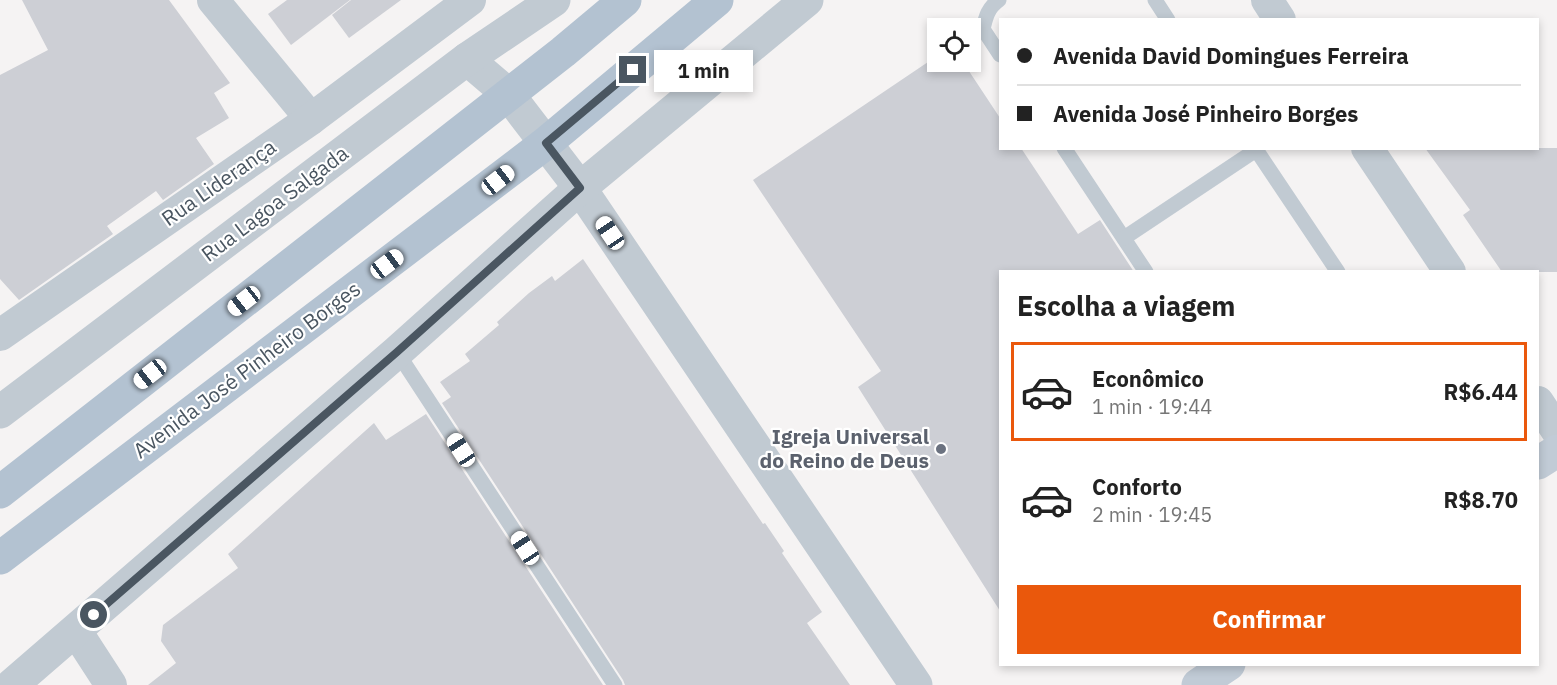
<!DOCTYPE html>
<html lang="pt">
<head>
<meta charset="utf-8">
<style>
	:root { --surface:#fff; --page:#f2f2f2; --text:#222; --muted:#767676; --line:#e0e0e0; --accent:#ea580c }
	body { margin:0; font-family:"IBM Plex Sans",sans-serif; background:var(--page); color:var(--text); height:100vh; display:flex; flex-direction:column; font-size:22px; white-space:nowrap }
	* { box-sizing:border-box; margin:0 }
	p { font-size:20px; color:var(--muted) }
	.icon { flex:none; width:33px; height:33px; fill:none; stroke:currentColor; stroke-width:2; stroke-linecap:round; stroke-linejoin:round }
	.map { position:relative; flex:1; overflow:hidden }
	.drawer { position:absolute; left:999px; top:270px; width:540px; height:396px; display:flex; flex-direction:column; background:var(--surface); border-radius:0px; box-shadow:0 3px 9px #0003 }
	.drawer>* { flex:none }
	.banner { position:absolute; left:999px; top:18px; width:540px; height:132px; border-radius:0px; box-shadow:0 3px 9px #0003; display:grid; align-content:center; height:132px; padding:0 18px; background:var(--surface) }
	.buttons { position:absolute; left:927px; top:18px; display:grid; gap:12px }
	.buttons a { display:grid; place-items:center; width:54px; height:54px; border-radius:0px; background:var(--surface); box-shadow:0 3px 9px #0003; font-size:30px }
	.end { position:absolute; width:27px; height:27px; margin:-14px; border:8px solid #4a5661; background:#fff; box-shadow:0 0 0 3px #fff }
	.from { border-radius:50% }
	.bubble { position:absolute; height:42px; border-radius:0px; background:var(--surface); box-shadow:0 3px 9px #0003; font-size:20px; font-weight:700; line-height:42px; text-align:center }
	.car { position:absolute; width:18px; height:36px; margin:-18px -9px; border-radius:8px; box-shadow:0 0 4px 2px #0007; background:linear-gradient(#fff 24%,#345 0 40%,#fff 0 76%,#345 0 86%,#fff 0) }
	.banner b { display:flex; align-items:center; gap:21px; height:57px; font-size:22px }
	.banner b+b { border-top:2px solid var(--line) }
	.banner i { width:15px; height:15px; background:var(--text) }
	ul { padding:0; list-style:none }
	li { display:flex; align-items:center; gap:18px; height:99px; margin:0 12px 9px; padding:0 6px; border:3px solid transparent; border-radius:0px }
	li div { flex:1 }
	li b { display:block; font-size:22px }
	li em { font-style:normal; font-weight:700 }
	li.on { border-color:var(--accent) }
	li>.icon { width:54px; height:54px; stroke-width:1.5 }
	h2 { padding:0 18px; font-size:27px; line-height:72px }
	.primary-button { display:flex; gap:12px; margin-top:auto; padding:12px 18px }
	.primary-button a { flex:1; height:69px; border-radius:0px; background:var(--accent); color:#fff; font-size:24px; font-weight:700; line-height:69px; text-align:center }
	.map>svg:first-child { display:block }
	.building { fill:#cdcfd5 }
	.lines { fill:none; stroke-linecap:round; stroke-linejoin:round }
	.service { stroke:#c1cad2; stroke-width:15 }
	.minor { stroke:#c1cad2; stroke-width:32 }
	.tertiary { stroke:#c1cad2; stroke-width:33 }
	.secondary { stroke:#c1cbd6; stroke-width:33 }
	.primary { stroke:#b3c2d1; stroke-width:33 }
	.route { stroke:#4a5661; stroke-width:8 }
	.worship-dot { fill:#6b7280; stroke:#fff; stroke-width:2 }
	.labels { text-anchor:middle; stroke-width:4.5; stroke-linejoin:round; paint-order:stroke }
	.street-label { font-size:21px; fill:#4a5661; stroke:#fff }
	.worship-label { font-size:21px; font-weight:bold; fill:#5b616d; stroke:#fff; text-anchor:end }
</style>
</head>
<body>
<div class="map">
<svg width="1557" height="685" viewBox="0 0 1557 685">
	<rect width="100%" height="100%" fill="#f5f3f3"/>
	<g class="building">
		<path d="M 22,0 L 169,0 L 230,83 L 214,93 L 229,118 L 196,138 L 214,164 L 163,200 L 156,191 L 107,226 L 113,234 L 19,300 L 0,279 L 0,75 L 48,50 Z"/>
		<path d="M 287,0 L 350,0 L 291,45 L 268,14 Z"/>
		<path d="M 351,0 L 401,0 L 349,38 L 332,15 Z"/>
		<path d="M 928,62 L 963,62 L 1000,118 L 1000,148 L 1021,148 L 1078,234 L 1100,220 L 1134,272 L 1000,272 L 1000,611 L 858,387 L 881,371 L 753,180 Z"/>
		<path d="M 1425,148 L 1557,148 L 1557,272 L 1502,272 L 1463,215 L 1470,210 Z"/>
		<path d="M 583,259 L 763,524 L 765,523 L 784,551 L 782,553 L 822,612 L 807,623 L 850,685 L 625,685 L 623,680 L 442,403 L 451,397 L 440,382 L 470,361 L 465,354 L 499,325 L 497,322 L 529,293 L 552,276 L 555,281 Z"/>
		<path d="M 426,414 L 603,685 L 148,685 L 176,663 L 161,641 L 163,625 L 238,568 L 228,554 L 374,423 L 386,440 Z"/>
	</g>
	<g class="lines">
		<g class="service">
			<path d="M 999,0 C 988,8 986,16 983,29 L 1000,55"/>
			<path d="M 1155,0 L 1168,20"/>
			<path d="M 1064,148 L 1146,272"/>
			<path d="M 1255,148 L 1338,272"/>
			<path d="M 1124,238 L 1256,150"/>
			<path d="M 397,352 L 615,685"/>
		</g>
		<g class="minor">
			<path d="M 213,0 L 311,119"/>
			<path d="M 1267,0 L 1280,20"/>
			<path d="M 1367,148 L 1450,272"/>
			<path d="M 0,335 L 311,119 L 470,0"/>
			<path d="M 1538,402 L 1557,431"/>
			<path d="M 76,631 L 111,685"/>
		</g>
		<g class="tertiary">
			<path d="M 467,59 L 508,94 L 580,188 L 916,685"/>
			<path d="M 0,412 L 467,59 L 554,0"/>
			<path d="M 12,685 L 397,352 L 580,188 L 807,0"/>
		</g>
		<g class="secondary">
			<path d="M 1538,463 L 1557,451"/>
			<path d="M 1198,685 L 1229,664"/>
		</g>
		<g class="primary">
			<path d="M 0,492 L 563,52 L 625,0"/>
			<path d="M 0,558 L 546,143 L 717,0"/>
		</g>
	</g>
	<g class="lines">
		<path class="route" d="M 94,615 L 397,352 L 580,188 L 546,143 L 633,70"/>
	</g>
	<circle class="worship-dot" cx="941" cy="449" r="6"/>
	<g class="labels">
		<g class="street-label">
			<text transform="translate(219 183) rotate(-35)" y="7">Rua Liderança</text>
			<text transform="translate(275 204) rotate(-37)" y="7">Rua Lagoa Salgada</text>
			<text transform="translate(247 370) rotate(-37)" y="7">Avenida José Pinheiro Borges</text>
		</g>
		<g class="worship-label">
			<text x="929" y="444">Igreja Universal<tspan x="929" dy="24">do Reino de Deus</tspan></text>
		</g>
	</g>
</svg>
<div class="buttons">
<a><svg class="icon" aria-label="locate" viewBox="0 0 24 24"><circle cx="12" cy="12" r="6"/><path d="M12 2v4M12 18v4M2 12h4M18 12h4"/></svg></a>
</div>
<i class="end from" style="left:94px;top:615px"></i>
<i class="end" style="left:633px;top:70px"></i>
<div class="bubble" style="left:654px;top:50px;width:99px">1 min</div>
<i class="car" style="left:498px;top:180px;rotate:52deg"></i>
<i class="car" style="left:610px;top:233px;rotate:326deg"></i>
<i class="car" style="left:387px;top:264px;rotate:53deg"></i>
<i class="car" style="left:244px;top:301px;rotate:232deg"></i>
<i class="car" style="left:150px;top:374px;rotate:232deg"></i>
<i class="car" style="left:461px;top:450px;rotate:327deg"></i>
<i class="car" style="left:525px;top:548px;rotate:327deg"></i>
<div class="banner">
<b><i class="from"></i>Avenida David Domingues Ferreira</b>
<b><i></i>Avenida José Pinheiro Borges</b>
</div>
<section class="drawer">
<h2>Escolha a viagem</h2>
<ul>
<li class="on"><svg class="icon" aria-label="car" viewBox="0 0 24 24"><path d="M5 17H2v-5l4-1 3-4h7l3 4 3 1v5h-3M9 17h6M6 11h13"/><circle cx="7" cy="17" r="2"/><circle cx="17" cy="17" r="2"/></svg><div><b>Econômico</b><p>1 min · 19:44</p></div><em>R$6.44</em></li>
<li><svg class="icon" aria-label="car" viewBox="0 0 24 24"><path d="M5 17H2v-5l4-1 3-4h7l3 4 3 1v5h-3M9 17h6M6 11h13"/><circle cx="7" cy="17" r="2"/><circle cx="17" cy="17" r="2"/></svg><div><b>Conforto</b><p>2 min · 19:45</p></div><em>R$8.70</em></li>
</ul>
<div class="primary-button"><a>Confirmar</a></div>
</section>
</div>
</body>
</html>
